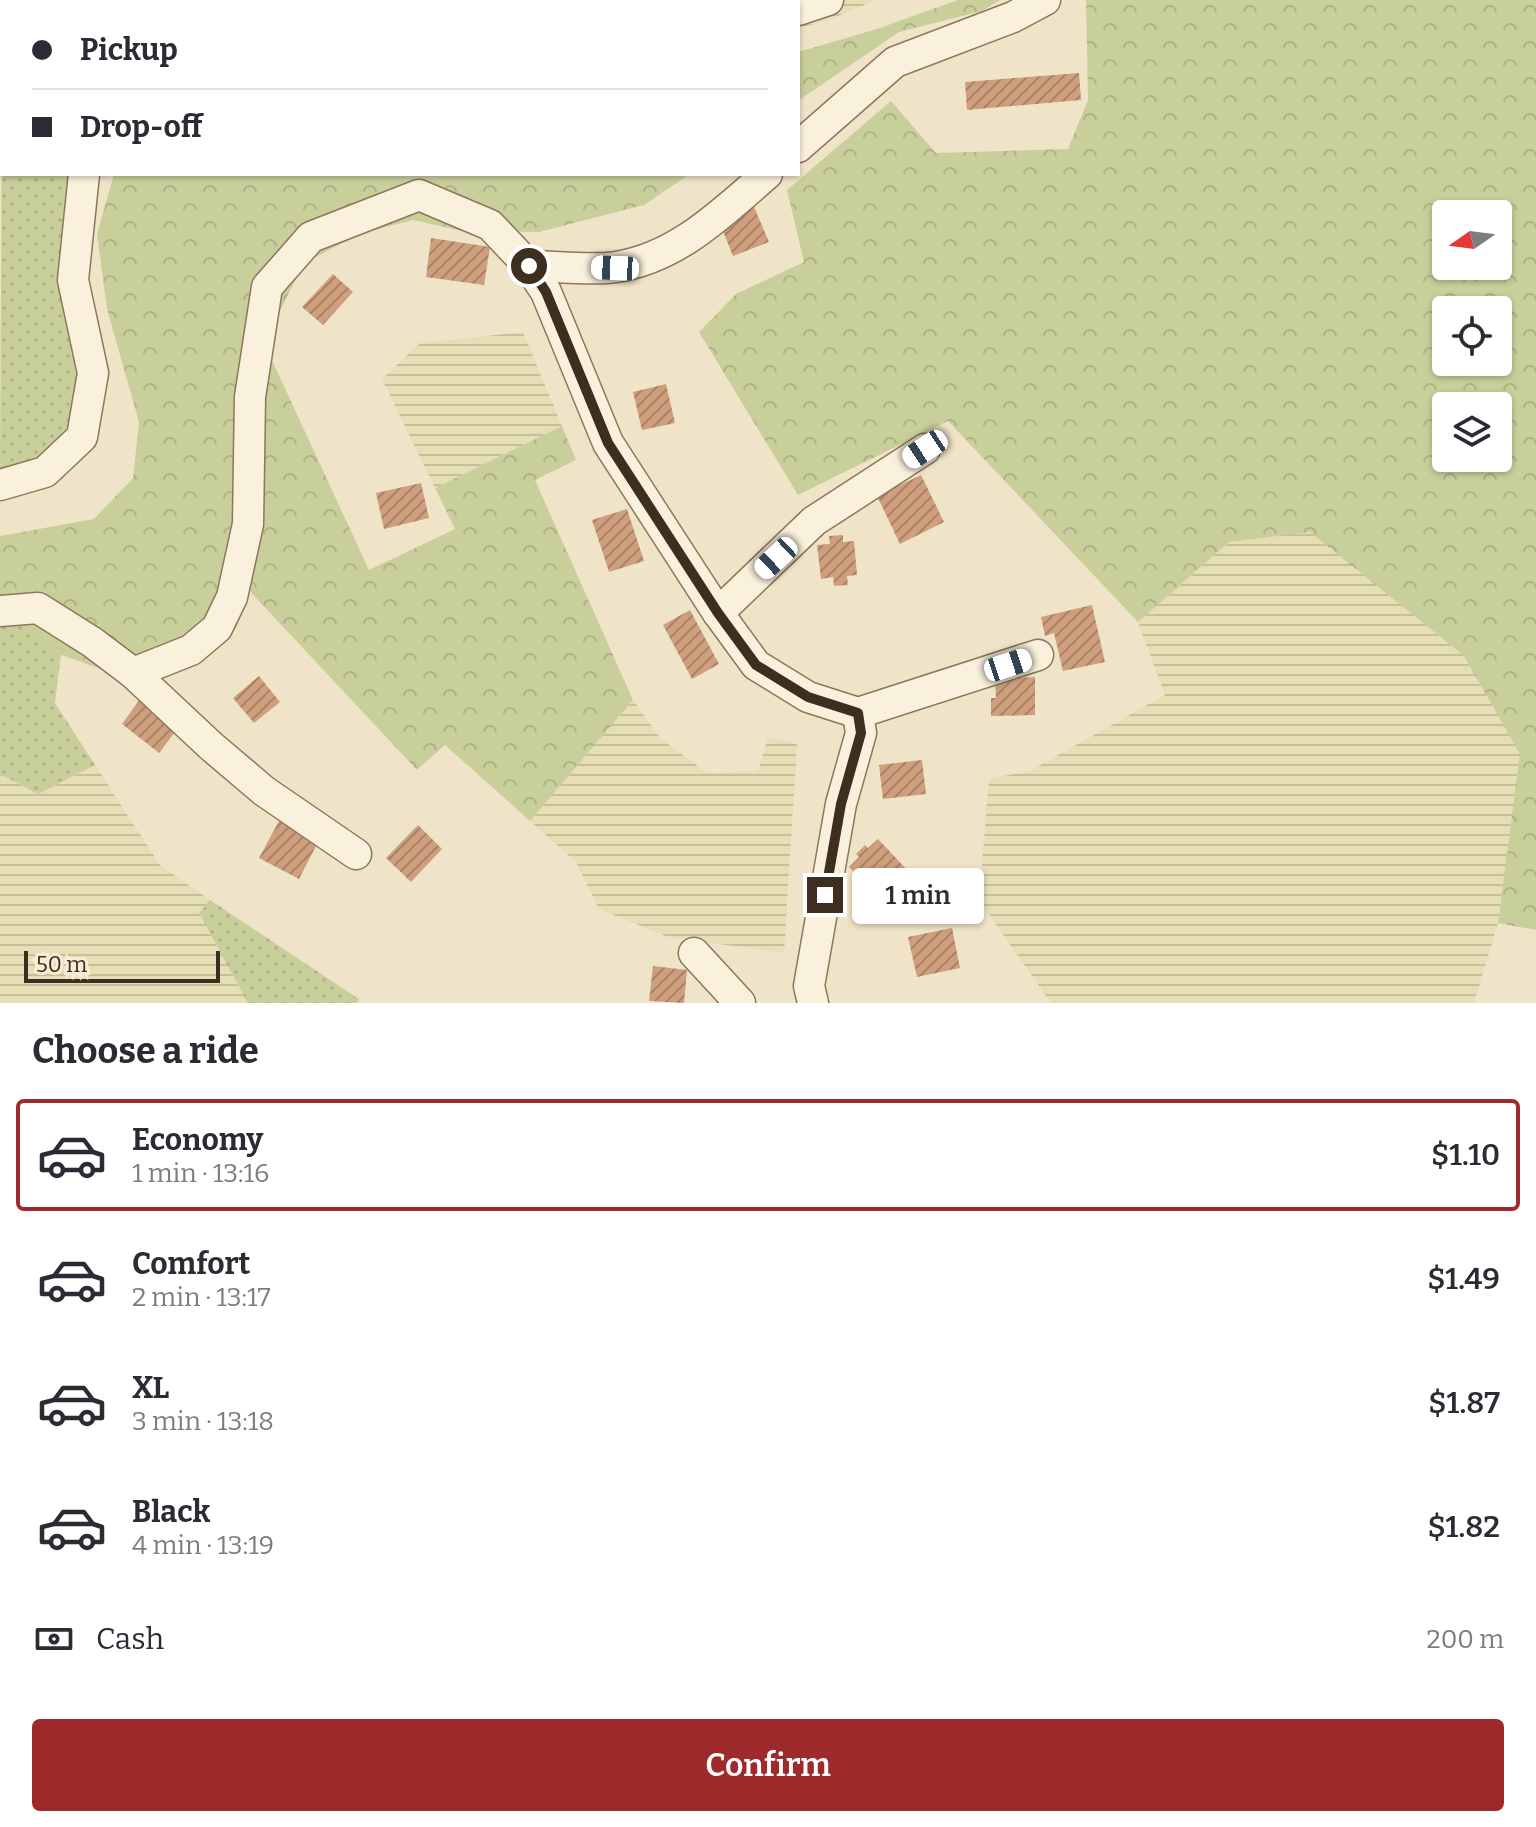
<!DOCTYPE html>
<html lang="en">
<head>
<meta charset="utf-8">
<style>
	:root { --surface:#fff; --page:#f7f7f7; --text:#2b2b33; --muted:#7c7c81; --line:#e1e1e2; --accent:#9e2a2b }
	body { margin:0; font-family:Bitter,serif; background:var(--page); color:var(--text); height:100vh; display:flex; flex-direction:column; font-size:30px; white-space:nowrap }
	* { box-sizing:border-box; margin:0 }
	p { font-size:26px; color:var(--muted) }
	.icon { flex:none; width:44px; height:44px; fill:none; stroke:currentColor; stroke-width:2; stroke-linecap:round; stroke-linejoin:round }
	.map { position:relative; height:1003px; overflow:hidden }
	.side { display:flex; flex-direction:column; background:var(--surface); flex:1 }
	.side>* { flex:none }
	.guide { position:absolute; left:0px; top:0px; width:800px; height:176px; box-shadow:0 2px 6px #0004; display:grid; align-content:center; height:176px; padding:0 32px; background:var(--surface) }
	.needle { width:52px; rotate:256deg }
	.fabs { position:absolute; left:1432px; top:200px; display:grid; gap:16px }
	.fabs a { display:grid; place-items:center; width:80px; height:80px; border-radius:8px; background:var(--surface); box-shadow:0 2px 6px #0004; font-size:40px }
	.scale { position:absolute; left:24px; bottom:20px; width:196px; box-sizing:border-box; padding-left:8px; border:4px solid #3d2e20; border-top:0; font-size:22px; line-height:28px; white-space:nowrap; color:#3d2e20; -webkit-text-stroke:6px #f7eed8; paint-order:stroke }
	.end { position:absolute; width:36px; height:36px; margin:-18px; border:10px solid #3d2e20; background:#fff; box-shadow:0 0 0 4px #fff }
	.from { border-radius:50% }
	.bubble { position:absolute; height:56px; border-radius:8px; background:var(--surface); box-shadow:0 2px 6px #0004; font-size:26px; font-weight:600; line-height:56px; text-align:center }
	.car { position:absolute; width:24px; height:48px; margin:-24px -12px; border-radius:10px; box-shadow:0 0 6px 2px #0007; background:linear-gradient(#fff 24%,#345 0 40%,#fff 0 76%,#345 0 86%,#fff 0) }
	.guide b { display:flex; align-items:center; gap:28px; height:76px; font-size:30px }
	.guide b+b { border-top:2px solid var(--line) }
	.guide i { width:20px; height:20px; background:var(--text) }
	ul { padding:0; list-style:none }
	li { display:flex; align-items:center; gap:24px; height:112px; margin:0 16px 12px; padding:0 16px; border:4px solid transparent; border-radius:8px }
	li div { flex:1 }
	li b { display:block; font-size:30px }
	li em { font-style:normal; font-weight:600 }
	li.active { border-color:var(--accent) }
	li>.icon { width:72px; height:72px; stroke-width:1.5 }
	h2 { padding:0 32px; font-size:36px; line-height:96px }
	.pay { display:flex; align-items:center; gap:20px; height:88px; padding:0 32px; font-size:30px }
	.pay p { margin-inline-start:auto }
	.primary-button { display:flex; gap:16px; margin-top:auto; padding:16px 32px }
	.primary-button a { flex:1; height:92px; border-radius:8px; background:var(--accent); color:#fff; font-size:32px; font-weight:600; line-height:92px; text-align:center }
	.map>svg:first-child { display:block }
	.farmland { fill:url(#farmland-rules) }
	.grass { fill:url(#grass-dots) }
	.forest { fill:url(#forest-crowns); fill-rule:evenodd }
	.building { fill:url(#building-hatch) }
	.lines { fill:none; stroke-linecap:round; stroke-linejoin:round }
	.minor-casing { stroke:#8d765c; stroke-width:33 }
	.minor { stroke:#faf1dc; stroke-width:30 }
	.route { stroke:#3d2e20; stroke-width:10 }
</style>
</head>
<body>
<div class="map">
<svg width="1536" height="1003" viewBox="0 0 1536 1003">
	<defs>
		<pattern id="farmland-rules" width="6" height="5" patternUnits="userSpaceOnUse" patternTransform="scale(2)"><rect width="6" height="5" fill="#e6deb5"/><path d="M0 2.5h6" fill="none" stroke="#c6bf9b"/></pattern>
		<pattern id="grass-dots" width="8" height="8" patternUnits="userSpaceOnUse" patternTransform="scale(2)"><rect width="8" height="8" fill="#c9cf9b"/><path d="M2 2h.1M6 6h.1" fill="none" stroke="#aeb285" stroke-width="1.8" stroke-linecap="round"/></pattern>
		<pattern id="forest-crowns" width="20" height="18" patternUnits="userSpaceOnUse" patternTransform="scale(2)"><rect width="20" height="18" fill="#c9cf9b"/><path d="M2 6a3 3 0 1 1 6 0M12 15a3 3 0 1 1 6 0" fill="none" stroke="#aeb285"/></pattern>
		<pattern id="building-hatch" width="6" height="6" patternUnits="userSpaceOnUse" patternTransform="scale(2)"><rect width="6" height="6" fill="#cf9f7d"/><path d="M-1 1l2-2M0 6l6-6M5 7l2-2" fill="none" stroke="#a98266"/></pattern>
	</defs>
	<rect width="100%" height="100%" fill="#f0e4c8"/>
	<g class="farmland">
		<path d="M 582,0 L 876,0 L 826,21 L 798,28 L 798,2 Z"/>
		<path d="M 523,332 L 562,426 L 435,488 L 382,379 L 420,343 Z"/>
		<path d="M 1310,531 L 1464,656 L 1521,754 L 1498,923 L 1474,1003 L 1051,1003 L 979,900 L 989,779 L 1030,771 L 1165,695 L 1138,622 L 1229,542 Z"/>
		<path d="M 633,700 L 660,738 L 707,773 L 758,771 L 768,737 L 797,744 L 784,953 L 668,937 L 599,909 L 576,862 L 530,821 Z"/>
		<path d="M 95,765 L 160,865 L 210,900 L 199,913 L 248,1003 L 0,1003 L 0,774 L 38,794 Z"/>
	</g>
	<g class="grass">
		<path d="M 2,99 L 2,174 L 73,174 L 81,370 L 70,421 L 56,450 L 34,461 L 0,470 Z"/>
		<path d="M 0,625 L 33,626 L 61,655 L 55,703 L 95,765 L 38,794 L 0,774 Z"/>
		<path d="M 210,900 L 359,999 L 357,1003 L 248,1003 L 199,913 Z"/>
	</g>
	<g class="forest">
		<path d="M 958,0 L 1000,0 L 982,11 L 899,32 L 798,101 L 798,52 L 877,29 Z"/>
		<path d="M 1086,0 L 1536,0 L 1536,930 L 1498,923 L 1520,754 L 1464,656 L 1310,532 L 1229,542 L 1138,622 L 948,421 L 798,495 L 699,332 L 736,294 L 804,262 L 787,190 L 891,101 L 936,153 L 1068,149 L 1088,100 ZM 1498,214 L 1498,266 L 1446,266 L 1446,214 ZM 1446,310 L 1498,310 L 1498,362 L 1446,362 ZM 1446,406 L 1498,406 L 1498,458 L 1446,458 Z"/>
		<path d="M 114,174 L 690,174 L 644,205 L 539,232 L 462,231 L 413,220 L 362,233 L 304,263 L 264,343 L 369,570 L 455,529 L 435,488 L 562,426 L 576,460 L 535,480 L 633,700 L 530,821 L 445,745 L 417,770 L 245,586 L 237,627 L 199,664 L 124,677 L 61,655 L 33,626 L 0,625 L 0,536 L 94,519 L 133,478 L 139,422 L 107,309 L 97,234 Z"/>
	</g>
	<g class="building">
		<path d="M 1079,73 L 1081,100 L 967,110 L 965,82 Z"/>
		<path d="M 754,207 L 769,242 L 733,256 L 719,221 Z"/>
		<path d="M 431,238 L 490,247 L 484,285 L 426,277 Z"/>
		<path d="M 333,274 L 353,292 L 323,325 L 302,307 Z"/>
		<path d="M 666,384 L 675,423 L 642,430 L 633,392 Z"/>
		<path d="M 921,475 L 944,522 L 900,544 L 877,496 Z"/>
		<path d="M 421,483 L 429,518 L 384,529 L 376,493 Z"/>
		<path d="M 627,509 L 644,561 L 609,572 L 592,520 Z"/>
		<path d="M 843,535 L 843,542 L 854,541 L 857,575 L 847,576 L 848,585 L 834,586 L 833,577 L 821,579 L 817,545 L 830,544 L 829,536 Z"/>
		<path d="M 1092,605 L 1105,662 L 1063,671 L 1054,633 L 1045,636 L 1041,617 Z"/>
		<path d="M 690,610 L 719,664 L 692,679 L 663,625 Z"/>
		<path d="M 259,676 L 280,702 L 254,723 L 233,698 Z"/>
		<path d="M 1035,677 L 1035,715 L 991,716 L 991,698 L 996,698 L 995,679 Z"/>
		<path d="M 143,695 L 181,724 L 159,753 L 122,724 Z"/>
		<path d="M 922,760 L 926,794 L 883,799 L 879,765 Z"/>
		<path d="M 279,821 L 318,842 L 299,879 L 259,858 Z"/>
		<path d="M 418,825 L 442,849 L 411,882 L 386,858 Z"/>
		<path d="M 878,839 L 910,873 L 881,901 L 849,867 L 859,857 L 856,854 L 865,845 L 868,848 Z"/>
		<path d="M 952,928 L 960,968 L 917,977 L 908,937 Z"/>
		<path d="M 653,966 L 687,970 L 684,1003 L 649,1001 Z"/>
	</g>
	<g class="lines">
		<defs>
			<g id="minor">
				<path d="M 259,0 L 263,2"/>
				<path d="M 798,10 L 828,0"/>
				<path d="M 798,147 L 895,62 L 1013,17 L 1045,0"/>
				<path d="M 529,266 C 557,266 589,271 616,267 C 677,258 722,213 767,174"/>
				<path d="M 0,485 L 45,472 L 82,437 L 93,373 L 73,280 L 84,174"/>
				<path d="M 0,611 L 38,608 L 92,642 L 133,673 L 191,650 L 217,628 L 232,597 L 248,524 L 250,397 L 267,287 L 311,237 L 419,195 L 490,225 L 529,266 L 546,292 L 608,443 L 718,613 L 756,665 L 808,697 L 858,713 L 1038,655"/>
				<path d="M 718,613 L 814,521 L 925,449"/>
				<path d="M 133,673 L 211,746 L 264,791 L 356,854"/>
				<path d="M 694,953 L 740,1003"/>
				<path d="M 813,1003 L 809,986 L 841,804 L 861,733 L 858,713"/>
			</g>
		</defs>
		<use href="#minor" class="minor-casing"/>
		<use href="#minor" class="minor"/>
	</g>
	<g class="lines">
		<path class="route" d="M 529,266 L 546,292 L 608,443 L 718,613 L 756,665 L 808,697 L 858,713 L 861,733 L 841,804 L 825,895"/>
	</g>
</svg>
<div class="fabs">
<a><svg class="needle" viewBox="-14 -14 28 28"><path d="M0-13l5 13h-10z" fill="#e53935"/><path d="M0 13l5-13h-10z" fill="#7c7c81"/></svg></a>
<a><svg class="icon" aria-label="locate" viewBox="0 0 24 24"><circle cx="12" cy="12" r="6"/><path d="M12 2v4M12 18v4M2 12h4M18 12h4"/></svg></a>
<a><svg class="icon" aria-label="layers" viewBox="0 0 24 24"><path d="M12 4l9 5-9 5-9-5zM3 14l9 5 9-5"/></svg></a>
</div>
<div class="scale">50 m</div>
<i class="end from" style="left:529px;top:266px"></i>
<i class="end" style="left:825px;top:895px"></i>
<div class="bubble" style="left:852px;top:868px;width:132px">1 min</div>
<i class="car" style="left:615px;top:268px;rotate:272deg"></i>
<i class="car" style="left:925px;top:449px;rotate:237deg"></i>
<i class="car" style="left:776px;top:558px;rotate:227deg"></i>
<i class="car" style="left:1008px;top:665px;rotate:72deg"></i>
<div class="guide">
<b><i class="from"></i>Pickup</b>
<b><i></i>Drop-off</b>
</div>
</div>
<section class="side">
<h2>Choose a ride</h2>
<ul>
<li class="active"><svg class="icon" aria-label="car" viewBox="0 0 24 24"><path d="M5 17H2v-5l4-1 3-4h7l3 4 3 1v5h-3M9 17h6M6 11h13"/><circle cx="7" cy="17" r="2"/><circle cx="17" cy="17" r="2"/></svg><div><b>Economy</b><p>1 min · 13:16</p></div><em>$1.10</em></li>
<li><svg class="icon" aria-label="car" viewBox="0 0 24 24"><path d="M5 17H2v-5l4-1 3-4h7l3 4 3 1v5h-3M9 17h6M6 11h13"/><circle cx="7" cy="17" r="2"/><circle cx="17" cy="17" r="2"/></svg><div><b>Comfort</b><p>2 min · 13:17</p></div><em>$1.49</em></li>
<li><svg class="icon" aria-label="car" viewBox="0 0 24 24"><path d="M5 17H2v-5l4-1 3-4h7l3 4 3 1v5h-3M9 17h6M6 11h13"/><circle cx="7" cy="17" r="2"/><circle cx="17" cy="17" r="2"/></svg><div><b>XL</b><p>3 min · 13:18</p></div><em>$1.87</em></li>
<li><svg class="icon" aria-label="car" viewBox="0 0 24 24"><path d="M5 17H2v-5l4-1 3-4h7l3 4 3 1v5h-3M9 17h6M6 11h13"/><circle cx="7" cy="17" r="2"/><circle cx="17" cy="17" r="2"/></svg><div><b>Black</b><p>4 min · 13:19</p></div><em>$1.82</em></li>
</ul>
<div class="pay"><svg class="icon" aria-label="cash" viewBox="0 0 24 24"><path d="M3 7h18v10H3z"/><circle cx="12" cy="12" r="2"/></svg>Cash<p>200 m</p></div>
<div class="primary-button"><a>Confirm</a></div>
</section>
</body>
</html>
